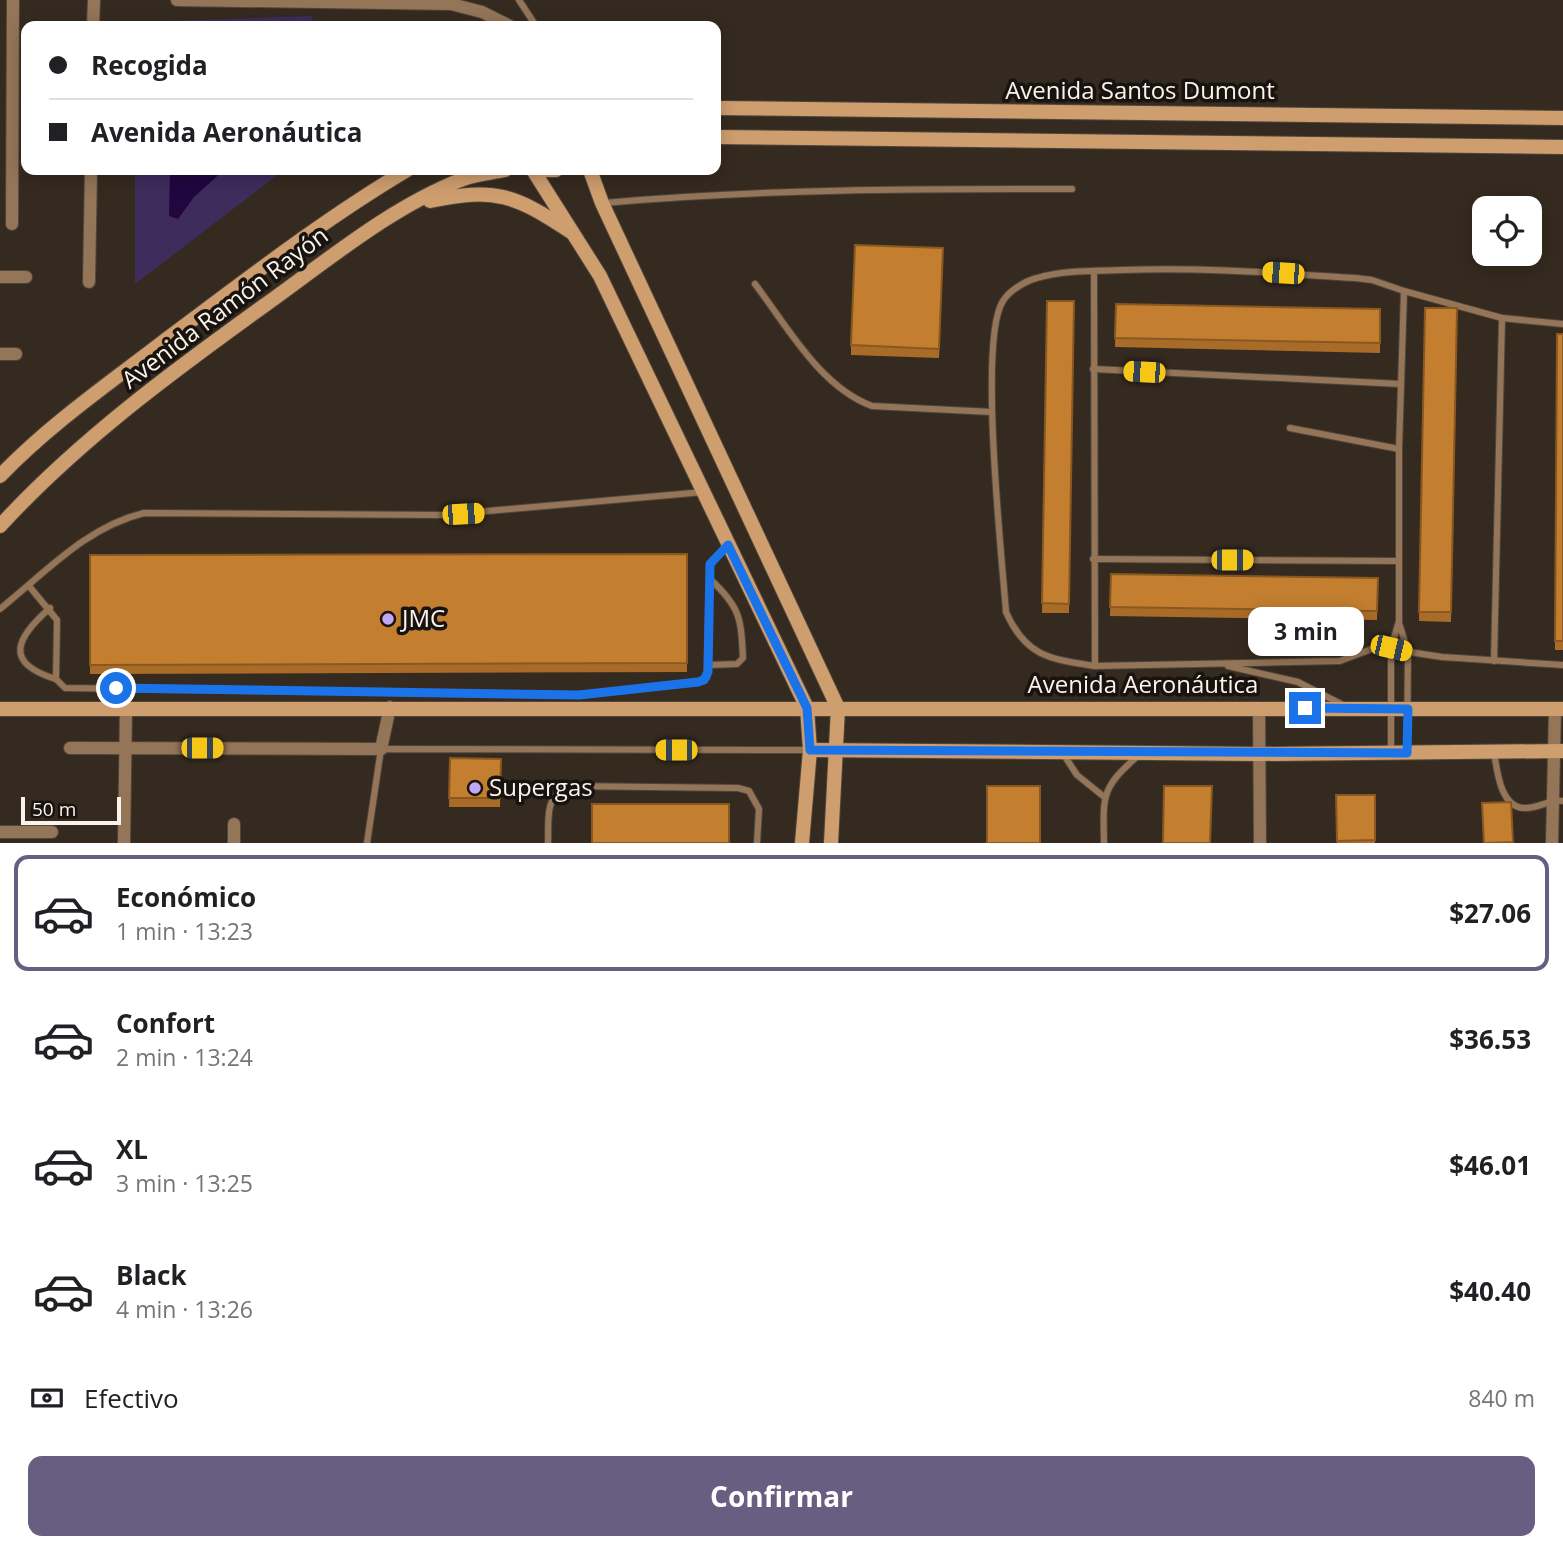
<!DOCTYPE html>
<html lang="es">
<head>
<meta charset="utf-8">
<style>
	:root { --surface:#fff; --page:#f6f6f6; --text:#202124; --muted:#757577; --line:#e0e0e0; --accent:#685e81 }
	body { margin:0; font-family:"Open Sans",sans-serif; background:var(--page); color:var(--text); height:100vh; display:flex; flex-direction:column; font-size:26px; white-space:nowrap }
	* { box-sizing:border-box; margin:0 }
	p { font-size:23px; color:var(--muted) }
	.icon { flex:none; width:38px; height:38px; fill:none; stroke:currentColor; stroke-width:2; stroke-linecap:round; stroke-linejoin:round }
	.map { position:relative; height:843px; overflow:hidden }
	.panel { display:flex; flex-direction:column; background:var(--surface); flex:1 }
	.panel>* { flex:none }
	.top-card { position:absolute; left:21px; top:21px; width:700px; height:154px; border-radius:14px; box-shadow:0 4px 18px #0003; display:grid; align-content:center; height:154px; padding:0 28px; background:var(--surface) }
	.fabs { position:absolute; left:1472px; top:196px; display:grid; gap:14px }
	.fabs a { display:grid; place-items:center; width:70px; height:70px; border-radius:14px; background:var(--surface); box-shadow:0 4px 18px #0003; font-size:35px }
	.scale { position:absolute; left:21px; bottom:18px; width:100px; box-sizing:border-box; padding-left:7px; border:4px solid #faf3eb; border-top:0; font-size:19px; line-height:24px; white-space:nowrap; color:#faf3eb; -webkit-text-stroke:5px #19130f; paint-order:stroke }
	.end { position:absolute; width:32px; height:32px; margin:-16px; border:9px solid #1a73e8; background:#fff; box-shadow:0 0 0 4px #fff }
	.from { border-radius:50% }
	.bubble { position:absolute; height:49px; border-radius:14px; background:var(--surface); box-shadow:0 4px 18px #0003; font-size:23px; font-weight:700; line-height:49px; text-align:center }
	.car { position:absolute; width:21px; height:42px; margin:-21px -10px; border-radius:9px; box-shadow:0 0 5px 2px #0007; background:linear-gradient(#f5c518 24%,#345 0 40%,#f5c518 0 76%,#345 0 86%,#f5c518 0) }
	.top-card b { display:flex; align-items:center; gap:24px; height:66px; font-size:26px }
	.top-card b+b { border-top:2px solid var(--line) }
	.top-card i { width:18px; height:18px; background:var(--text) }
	ul { padding:12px 0 0; list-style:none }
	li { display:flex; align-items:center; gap:21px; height:116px; margin:0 14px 10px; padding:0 14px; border:4px solid transparent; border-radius:14px }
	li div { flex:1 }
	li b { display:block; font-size:26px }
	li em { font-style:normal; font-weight:700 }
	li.selected { border-color:var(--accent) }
	li>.icon { width:63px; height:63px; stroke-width:1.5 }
	.pay { display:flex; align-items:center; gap:18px; height:77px; padding:0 28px; font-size:26px }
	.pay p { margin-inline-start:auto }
	.cta { display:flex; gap:14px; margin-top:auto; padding:14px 28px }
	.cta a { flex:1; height:80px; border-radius:14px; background:var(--accent); color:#fff; font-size:28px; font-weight:700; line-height:80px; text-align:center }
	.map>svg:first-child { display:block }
	.green { fill:#3e2c5d }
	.water { fill:#210640 }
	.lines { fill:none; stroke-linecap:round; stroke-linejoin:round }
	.service-casing { stroke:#51463c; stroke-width:8 }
	.minor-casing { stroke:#51463c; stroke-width:14 }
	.secondary-casing { stroke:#51463c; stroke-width:16 }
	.service { stroke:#947558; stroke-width:6 }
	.minor { stroke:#947558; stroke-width:12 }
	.secondary { stroke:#cf9e6f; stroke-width:14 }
	.wall { fill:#a96c28 }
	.building { fill:#c47e2f; stroke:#895821; stroke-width:2 }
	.route { stroke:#1a73e8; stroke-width:9 }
	.poi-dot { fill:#c0a8f3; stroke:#19130f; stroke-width:2.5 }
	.labels { text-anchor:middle; stroke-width:7; stroke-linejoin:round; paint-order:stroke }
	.street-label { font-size:24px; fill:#faf3eb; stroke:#19130f }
	.poi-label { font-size:24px; fill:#faf3eb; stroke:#19130f; text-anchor:start }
</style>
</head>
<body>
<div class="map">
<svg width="1563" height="843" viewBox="0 0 1563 843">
	<rect width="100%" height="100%" fill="#352a1f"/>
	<g class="green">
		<path d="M 311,16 L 316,26 L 135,26 L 135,22 Z"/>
		<path d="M 135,170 L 284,170 L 135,284 Z"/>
	</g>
	<path class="water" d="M 170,170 L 224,170 L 194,197 L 178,219 L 169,216 Z"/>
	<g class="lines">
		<defs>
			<g id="service">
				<path d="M 519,0 L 536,26"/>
				<path d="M 604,203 C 760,189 915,189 1072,189"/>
				<path d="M 1094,271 L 1095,666"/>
				<path d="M 755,284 C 787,326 820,387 872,406 L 992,412"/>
				<path d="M 1404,291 L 1372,280 L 1355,278 C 1277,273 1200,267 1122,270 C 1095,271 1063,270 1037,278 C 1025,281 1009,291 1003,301 C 978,339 1002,557 1006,612 C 1026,657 1050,659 1095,666 L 1340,661 L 1377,647 L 1442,657 L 1563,665"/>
				<path d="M 1093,369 L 1401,384"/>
				<path d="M 1290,428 L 1399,449"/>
				<path d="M 1093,559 L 1399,561"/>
				<path d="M 29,586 L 57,620 L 56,679 L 65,688 L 579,695 L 698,682 L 707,677 L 710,564 L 728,545"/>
				<path d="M 50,608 C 17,637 2,663 56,679"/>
				<path d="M 0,609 C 45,573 86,527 144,513 L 443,515 L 704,492"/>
				<path d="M 1399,623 L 1408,652 L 1407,751"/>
				<path d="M 1494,661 L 1502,318"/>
				<path d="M 708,665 L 737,664 L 743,658 C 741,617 740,607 710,579"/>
				<path d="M 1228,666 L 1298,682 L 1343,705"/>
				<path d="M 1062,752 L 1077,775 L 1103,796"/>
				<path d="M 1494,752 C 1497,770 1500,807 1524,808 C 1538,809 1549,799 1563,801"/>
				<path d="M 1391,753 L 1391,648 L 1399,621 L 1399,449 L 1404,291 L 1502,318 L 1563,324"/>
				<path d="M 367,843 L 381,749 L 809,750"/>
				<path d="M 548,843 C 549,822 544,798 566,786 L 738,788 L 749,791 L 759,809 L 757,843"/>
				<path d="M 1104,843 C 1103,794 1101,788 1140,754"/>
			</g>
			<g id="minor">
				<path d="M 177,0 L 451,4 L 482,12 L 510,26"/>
				<path d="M 93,26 L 94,0"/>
				<path d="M 12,224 L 13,0"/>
				<path d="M 0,277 L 26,277"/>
				<path d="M 89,282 L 91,170"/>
				<path d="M 0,354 L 16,354"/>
				<path d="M 1259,708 L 1260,843"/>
				<path d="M 70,748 L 381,749 L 390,707"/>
				<path d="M 0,832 L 52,832"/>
				<path d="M 124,843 L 126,709"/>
				<path d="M 234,843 L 234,824"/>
				<path d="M 1552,843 L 1555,709"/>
			</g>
			<g id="secondary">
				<path d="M 716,108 L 1563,118"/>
				<path d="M 716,137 L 1563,147"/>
				<path d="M 533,170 L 600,276 L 807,708 L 810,750 L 802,843"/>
				<path d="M 536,170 L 556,170"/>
				<path d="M 590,170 L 602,203 L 838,708 L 831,843"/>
				<path d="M 430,201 C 496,187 515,195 571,232"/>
				<path d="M 0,476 C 50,424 111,382 168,338 C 246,280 323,220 407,170"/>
				<path d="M 0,526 C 78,441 172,372 265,305 C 328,260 391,207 463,179 C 476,174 491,173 505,170"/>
				<path d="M 0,709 L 1563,709"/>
				<path d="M 810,750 L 1259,754 L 1563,751"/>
			</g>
		</defs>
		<use href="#service" class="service-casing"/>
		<use href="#minor" class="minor-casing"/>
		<use href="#secondary" class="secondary-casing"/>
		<use href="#service" class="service"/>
		<use href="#minor" class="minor"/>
		<use href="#secondary" class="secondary"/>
	</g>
	<g class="wall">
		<path d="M 943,258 L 939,358 L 851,355 L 851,345 Z"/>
		<path d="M 1047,301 L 1074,301 L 1069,613 L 1042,613 Z"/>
		<path d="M 1116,304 L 1380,309 L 1380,353 L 1115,347 Z"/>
		<path d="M 1425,308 L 1457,308 L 1451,622 L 1419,621 Z"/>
		<path d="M 1557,334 L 1563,334 L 1563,650 L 1555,650 Z"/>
		<path d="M 687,554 L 687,672 L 90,674 L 90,555 Z"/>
		<path d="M 1111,574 L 1378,578 L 1377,620 L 1110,616 Z"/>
		<path d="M 450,758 L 501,759 L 500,807 L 449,807 Z"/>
		<path d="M 1336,795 L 1375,795 L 1375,843 L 1337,843 Z"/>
	</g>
	<g class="building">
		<path d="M 855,245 L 943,248 L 939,349 L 851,345 Z"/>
		<path d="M 1047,301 L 1074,301 L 1069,604 L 1042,603 Z"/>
		<path d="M 1116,304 L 1380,309 L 1380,343 L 1115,338 Z"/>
		<path d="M 1425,308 L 1457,308 L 1451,612 L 1419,612 Z"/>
		<path d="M 1557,334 L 1563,334 L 1563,641 L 1555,641 Z"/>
		<path d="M 687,554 L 687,663 L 90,665 L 90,555 Z"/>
		<path d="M 1111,574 L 1378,578 L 1377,611 L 1110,607 Z"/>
		<path d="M 450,758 L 501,759 L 500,798 L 449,798 Z"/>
		<rect x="987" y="786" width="53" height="57"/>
		<path d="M 1164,786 L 1212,786 L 1210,843 L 1163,843 Z"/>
		<path d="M 1336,795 L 1375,795 L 1375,840 L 1337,841 Z"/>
		<path d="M 1511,802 L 1513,842 L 1484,843 L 1482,803 Z"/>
		<rect x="592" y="804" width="137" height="39"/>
	</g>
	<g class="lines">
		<path class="route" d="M 116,688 L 579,695 L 698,682 L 704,680 L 708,672 L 710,564 L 728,545 L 807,708 L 810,750 L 1407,753 L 1408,709 L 1305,708"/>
	</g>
	<g class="poi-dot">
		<circle cx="388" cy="619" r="7"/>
		<circle cx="475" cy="788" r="7"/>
	</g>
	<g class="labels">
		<g class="street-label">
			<text x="1140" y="99">Avenida Santos Dumont</text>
			<text transform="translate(225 308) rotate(-37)" y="8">Avenida Ramón Rayón</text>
			<text x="1143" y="693">Avenida Aeronáutica</text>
		</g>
		<g class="poi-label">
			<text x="402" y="627">JMC</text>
			<text x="489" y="796">Supergas</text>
		</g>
	</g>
</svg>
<div class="fabs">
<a><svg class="icon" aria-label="locate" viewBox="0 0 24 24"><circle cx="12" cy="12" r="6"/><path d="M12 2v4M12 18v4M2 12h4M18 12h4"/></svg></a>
</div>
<div class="scale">50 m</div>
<i class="end from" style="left:116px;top:688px"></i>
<i class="end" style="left:1305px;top:708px"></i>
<div class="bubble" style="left:1248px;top:607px;width:116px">3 min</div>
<i class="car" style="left:1283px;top:273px;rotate:274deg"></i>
<i class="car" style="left:1144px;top:372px;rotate:273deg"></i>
<i class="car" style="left:463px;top:514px;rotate:87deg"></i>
<i class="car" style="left:1232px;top:560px;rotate:90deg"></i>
<i class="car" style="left:1391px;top:648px;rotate:103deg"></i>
<i class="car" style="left:202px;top:748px;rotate:90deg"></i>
<i class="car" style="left:676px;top:750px;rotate:270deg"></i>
<div class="top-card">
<b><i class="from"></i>Recogida</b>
<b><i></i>Avenida Aeronáutica</b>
</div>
</div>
<section class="panel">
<ul>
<li class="selected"><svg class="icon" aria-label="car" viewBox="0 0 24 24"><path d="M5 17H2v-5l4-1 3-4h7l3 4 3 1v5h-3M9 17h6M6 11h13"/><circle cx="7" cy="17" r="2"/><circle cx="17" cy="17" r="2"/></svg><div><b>Económico</b><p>1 min · 13:23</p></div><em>$27.06</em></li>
<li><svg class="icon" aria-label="car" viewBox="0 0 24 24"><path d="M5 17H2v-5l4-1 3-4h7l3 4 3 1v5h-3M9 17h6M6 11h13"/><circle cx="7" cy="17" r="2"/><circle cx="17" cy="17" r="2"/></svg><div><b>Confort</b><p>2 min · 13:24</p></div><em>$36.53</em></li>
<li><svg class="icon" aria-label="car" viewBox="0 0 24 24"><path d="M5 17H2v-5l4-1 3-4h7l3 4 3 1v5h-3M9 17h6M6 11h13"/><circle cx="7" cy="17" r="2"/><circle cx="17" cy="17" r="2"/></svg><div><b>XL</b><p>3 min · 13:25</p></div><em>$46.01</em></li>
<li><svg class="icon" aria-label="car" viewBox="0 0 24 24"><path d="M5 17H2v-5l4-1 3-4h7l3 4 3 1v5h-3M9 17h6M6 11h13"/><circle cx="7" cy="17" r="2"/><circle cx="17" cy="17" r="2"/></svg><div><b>Black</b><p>4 min · 13:26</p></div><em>$40.40</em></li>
</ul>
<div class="pay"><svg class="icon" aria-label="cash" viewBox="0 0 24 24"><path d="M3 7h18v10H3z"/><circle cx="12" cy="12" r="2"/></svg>Efectivo<p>840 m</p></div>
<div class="cta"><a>Confirmar</a></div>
</section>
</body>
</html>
